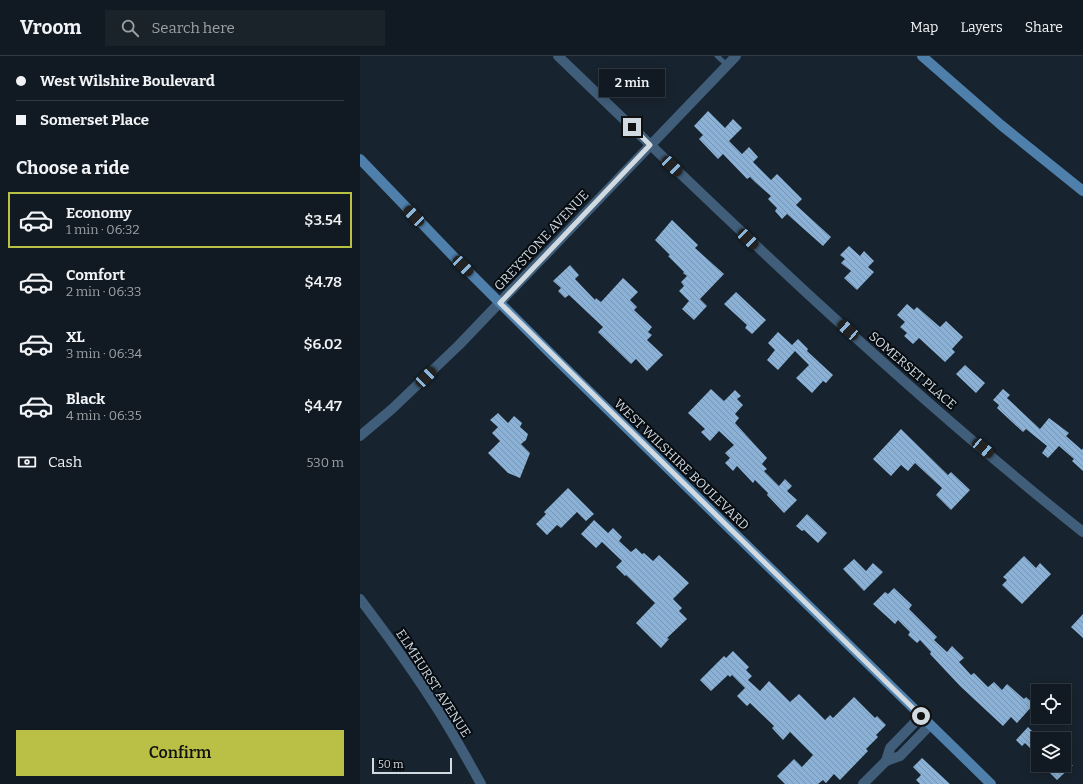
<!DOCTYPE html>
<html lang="en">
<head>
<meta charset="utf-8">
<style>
	:root { --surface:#111a22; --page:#1a232a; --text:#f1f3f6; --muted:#9ca1a5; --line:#303840; --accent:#bac045 }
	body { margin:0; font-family:Bitter,serif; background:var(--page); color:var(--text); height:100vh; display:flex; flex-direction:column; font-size:15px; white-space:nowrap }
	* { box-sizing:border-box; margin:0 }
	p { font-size:13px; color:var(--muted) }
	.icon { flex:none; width:22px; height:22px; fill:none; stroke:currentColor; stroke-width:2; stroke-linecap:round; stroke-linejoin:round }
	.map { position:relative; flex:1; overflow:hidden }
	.details { display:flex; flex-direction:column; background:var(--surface); width:360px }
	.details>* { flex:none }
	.hud { display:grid; align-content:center; height:88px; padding:0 16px; background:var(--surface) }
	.fabs { position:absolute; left:671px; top:628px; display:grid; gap:8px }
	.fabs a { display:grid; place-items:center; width:40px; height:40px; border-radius:0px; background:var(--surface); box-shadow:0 2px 10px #0003,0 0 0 1px var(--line); font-size:20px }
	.scale { position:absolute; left:12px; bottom:10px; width:80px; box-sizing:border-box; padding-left:4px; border:2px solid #d1d9e1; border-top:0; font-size:11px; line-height:14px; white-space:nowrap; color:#d1d9e1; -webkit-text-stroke:3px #070c11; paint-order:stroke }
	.end { position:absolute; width:18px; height:18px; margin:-9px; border:5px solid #d1d9e1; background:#111; box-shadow:0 0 0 2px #111 }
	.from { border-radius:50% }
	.bubble { position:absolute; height:28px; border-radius:0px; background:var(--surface); box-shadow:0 2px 10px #0003,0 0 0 1px var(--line); font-size:13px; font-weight:600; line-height:28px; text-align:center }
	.car { position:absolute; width:12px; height:24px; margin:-12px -6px; border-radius:5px; box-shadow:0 0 3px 1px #0007; background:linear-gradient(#222 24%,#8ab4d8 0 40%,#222 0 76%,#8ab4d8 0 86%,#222 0) }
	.hud b { display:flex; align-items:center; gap:14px; height:38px; font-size:15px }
	.hud b+b { border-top:1px solid var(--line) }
	.hud i { width:10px; height:10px; background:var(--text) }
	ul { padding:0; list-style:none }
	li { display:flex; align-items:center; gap:12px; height:56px; margin:0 8px 6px; padding:0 8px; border:2px solid transparent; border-radius:0px }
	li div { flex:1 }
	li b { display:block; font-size:15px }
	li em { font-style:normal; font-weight:600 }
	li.current { border-color:var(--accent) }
	li>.icon { width:36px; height:36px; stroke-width:1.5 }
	h2 { padding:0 16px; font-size:18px; line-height:48px }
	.pay { display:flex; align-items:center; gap:10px; height:44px; padding:0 16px; font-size:15px }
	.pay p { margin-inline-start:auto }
	.action { display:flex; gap:8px; margin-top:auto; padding:8px 16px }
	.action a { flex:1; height:46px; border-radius:0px; background:var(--accent); color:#111; font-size:16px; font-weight:600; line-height:46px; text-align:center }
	header { display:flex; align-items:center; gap:24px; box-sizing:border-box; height:56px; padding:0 20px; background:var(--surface); border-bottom:1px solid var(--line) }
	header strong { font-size:19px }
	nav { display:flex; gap:22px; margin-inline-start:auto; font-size:14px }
	.search { width:280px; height:36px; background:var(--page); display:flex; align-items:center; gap:10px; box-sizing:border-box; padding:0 14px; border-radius:0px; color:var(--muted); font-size:15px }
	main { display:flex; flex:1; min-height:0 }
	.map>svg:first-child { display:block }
	.building { fill:url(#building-back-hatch) }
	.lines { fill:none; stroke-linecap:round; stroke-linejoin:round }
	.lane { stroke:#405e7a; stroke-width:5 }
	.street { stroke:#405e7a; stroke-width:10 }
	.secondary { stroke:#4f80ac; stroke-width:10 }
	.route { stroke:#d1d9e1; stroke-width:5 }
	.labels { text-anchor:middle; stroke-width:4; stroke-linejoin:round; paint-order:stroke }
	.street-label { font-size:13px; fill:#d1d9e1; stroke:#070c11 }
</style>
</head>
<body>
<header>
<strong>Vroom</strong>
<div class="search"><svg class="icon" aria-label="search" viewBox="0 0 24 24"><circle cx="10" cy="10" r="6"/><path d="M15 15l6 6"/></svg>Search here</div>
<nav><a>Map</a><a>Layers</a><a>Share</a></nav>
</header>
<main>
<section class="details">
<div class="hud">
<b><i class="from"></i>West Wilshire Boulevard</b>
<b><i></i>Somerset Place</b>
</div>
<h2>Choose a ride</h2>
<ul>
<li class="current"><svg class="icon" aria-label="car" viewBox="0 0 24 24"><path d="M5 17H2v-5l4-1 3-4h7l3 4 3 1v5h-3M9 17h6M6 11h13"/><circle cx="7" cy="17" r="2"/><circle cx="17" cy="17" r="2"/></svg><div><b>Economy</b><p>1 min · 06:32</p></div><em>$3.54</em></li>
<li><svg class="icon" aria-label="car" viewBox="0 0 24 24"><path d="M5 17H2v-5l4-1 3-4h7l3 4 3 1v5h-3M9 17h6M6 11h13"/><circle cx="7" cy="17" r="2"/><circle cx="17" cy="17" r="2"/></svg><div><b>Comfort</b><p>2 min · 06:33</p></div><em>$4.78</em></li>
<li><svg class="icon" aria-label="car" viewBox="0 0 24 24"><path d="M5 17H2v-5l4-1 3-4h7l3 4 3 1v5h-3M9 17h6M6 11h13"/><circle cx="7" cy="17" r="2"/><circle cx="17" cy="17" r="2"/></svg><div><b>XL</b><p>3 min · 06:34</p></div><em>$6.02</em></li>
<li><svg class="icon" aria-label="car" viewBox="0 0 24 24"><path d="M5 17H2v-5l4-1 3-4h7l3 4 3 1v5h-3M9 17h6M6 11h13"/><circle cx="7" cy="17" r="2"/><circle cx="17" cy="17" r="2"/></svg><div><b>Black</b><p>4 min · 06:35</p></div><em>$4.47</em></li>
</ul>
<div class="pay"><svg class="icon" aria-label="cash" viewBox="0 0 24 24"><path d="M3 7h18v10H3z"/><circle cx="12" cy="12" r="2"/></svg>Cash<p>530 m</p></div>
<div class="action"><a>Confirm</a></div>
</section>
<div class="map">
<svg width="723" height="728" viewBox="0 0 723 728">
	<defs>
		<pattern id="building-back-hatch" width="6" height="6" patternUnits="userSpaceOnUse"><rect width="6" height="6" fill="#8bb2d6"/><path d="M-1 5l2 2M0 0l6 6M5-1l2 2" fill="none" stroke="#7896b2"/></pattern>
	</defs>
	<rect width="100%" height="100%" fill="#17232e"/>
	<g class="building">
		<path d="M 348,55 L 365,72 L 373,63 L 382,72 L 369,85 L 382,98 L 389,91 L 398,101 L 393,106 L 411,124 L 417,118 L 442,143 L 436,149 L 471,181 L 463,190 L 427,158 L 422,163 L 415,155 L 417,152 L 408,143 L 411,140 L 395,126 L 390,121 L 387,123 L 363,98 L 358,103 L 339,83 L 343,79 L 334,70 Z"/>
		<path d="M 312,164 L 338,189 L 335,192 L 364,218 L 340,243 L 347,250 L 334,264 L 322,253 L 329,245 L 319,235 L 324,230 L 321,226 L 327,220 L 323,217 L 324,216 L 308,200 L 310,199 L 295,184 Z"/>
		<path d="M 489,190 L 500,200 L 504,195 L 514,205 L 508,211 L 514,216 L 497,234 L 484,222 L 491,215 L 481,207 L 485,203 L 480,199 Z"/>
		<path d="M 210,209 L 219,219 L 215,223 L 235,244 L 236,242 L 241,246 L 263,222 L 278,236 L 270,244 L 277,251 L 274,254 L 292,271 L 288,276 L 292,279 L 287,284 L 303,299 L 287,315 L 276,303 L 271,308 L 238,276 L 243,271 L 209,239 L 205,242 L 198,235 L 201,232 L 193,225 Z"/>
		<path d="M 376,236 L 406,264 L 392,278 L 385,272 L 387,269 L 364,248 Z"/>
		<path d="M 547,248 L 554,254 L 557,251 L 580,271 L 586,265 L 603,281 L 592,293 L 595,296 L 585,306 L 559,282 L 553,288 L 544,280 L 547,277 L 540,271 L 545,266 L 537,259 Z"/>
		<path d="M 418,276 L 432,289 L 438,283 L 448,293 L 447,295 L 473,319 L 466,327 L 463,325 L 452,337 L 436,322 L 449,309 L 435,295 L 418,314 L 407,304 L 415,294 L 408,287 Z"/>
		<path d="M 605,309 L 625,327 L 616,337 L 596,318 Z"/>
		<path d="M 351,333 L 364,345 L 375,334 L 381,340 L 377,343 L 383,349 L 375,358 L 379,362 L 375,367 L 407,402 L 402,408 L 407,413 L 404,415 L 419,430 L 425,423 L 432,430 L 427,435 L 437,444 L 424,457 L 407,439 L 408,437 L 395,424 L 393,427 L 377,410 L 373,415 L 365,407 L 370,402 L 365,397 L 374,389 L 359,375 L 350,385 L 341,376 L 345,373 L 328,357 Z"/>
		<path d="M 643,333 L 650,339 L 647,342 L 680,373 L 689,362 L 709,377 L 706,380 L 722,394 L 723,392 L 723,415 L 712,405 L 714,403 L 699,390 L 688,402 L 682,397 L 687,390 L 666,373 L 663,376 L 637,352 L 639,349 L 633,344 Z"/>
		<path d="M 138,357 L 148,367 L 154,360 L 162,367 L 160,371 L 168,378 L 166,384 L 161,388 L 170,397 L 160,422 L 148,417 L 128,397 L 140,385 L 132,377 L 138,371 L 130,364 Z"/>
		<path d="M 541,373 L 588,419 L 591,416 L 610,434 L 591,454 L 576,439 L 582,432 L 555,407 L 548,415 L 541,409 L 531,420 L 513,403 Z"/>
		<path d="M 208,432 L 234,458 L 226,465 L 217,456 L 201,472 L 197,469 L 187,479 L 176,468 L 186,458 L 184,456 Z"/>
		<path d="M 447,458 L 467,477 L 458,487 L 444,474 L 442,475 L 436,470 Z"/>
		<path d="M 234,464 L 248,477 L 253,472 L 262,481 L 259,485 L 271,496 L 276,492 L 282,498 L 284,497 L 293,505 L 299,499 L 329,527 L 313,543 L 322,552 L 319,555 L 327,563 L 307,582 L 309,583 L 301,592 L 276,567 L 295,547 L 266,519 L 265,520 L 256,511 L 262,505 L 242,486 L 236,492 L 221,478 Z"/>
		<path d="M 664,500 L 676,512 L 680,507 L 691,518 L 662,548 L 642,529 L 647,524 L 643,521 Z"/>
		<path d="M 494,503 L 506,515 L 513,507 L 523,516 L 504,535 L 483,513 Z"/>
		<path d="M 534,532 L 552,549 L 549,553 L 577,581 L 574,584 L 587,596 L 592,590 L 604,602 L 599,606 L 611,619 L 614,617 L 628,631 L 634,626 L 642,634 L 647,628 L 664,643 L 666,641 L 674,648 L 657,667 L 651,661 L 643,670 L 600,630 L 570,598 L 571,596 L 560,584 L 557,587 L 548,579 L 550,576 L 538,564 L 535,568 L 513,548 L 525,536 L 528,538 Z"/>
		<path d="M 723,558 L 723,582 L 711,571 Z"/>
		<path d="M 373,595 L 389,611 L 386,614 L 392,620 L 388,624 L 400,635 L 409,625 L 430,646 L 439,638 L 465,664 L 470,659 L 473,662 L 494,641 L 515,662 L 517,660 L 526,669 L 516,679 L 518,681 L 506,693 L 508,695 L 480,724 L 474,718 L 466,727 L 463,724 L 458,728 L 425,728 L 417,720 L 434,703 L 442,711 L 453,699 L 430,676 L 423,684 L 412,672 L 414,670 L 390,647 L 387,650 L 377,640 L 385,632 L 372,619 L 370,621 L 368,619 L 351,635 L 340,624 L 364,600 L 366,602 Z"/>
		<path d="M 668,671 L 678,681 L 678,700 L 665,687 L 662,690 L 656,684 Z"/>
		<path d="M 562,702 L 590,728 L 560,728 L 556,724 L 561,719 L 553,711 Z"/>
		<path d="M 682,709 L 713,709 L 697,724 Z"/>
	</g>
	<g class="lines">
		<path class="lane" d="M 357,0 L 367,9"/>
		<g class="street">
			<path d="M 198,0 C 368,164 538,329 723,476"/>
			<path d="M 0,380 L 32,353 L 99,289 L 376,0"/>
			<path d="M 0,543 C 25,576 49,609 71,643 C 89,670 105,699 121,728"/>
			<path d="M 526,705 L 540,700 L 570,669"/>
			<path d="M 503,728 L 526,705 L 530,692 L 561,660"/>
		</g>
		<g class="secondary">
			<path d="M 562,0 L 641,69 L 723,135"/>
			<path d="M 0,103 L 94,201 L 194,301 L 631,728"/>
		</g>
	</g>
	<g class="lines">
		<path class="route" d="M 272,71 L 290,89 L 140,247 L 561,660"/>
	</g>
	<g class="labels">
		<g class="street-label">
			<text transform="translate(181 184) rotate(-47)" y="5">GREYSTONE AVENUE</text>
			<text transform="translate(553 314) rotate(41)" y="5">SOMERSET PLACE</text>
			<text transform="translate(322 408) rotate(44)" y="5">WEST WILSHIRE BOULEVARD</text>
			<text transform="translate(74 627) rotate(57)" y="5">ELMHURST AVENUE</text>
		</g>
	</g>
</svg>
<div class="fabs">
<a><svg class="icon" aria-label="locate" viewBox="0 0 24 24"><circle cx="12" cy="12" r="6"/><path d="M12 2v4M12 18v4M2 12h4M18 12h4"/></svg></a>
<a><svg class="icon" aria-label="layers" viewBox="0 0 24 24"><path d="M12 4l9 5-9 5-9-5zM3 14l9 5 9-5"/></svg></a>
</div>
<div class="scale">50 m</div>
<i class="end from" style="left:561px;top:660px"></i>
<i class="end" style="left:272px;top:71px"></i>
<div class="bubble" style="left:239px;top:13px;width:66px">2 min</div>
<i class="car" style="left:312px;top:110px;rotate:134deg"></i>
<i class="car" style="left:54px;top:160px;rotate:316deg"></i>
<i class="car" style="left:388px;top:183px;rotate:134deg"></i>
<i class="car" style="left:103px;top:210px;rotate:135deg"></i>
<i class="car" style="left:488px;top:274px;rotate:312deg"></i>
<i class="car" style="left:66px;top:321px;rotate:46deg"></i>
<i class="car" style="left:623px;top:392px;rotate:130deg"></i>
</div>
</main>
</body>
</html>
